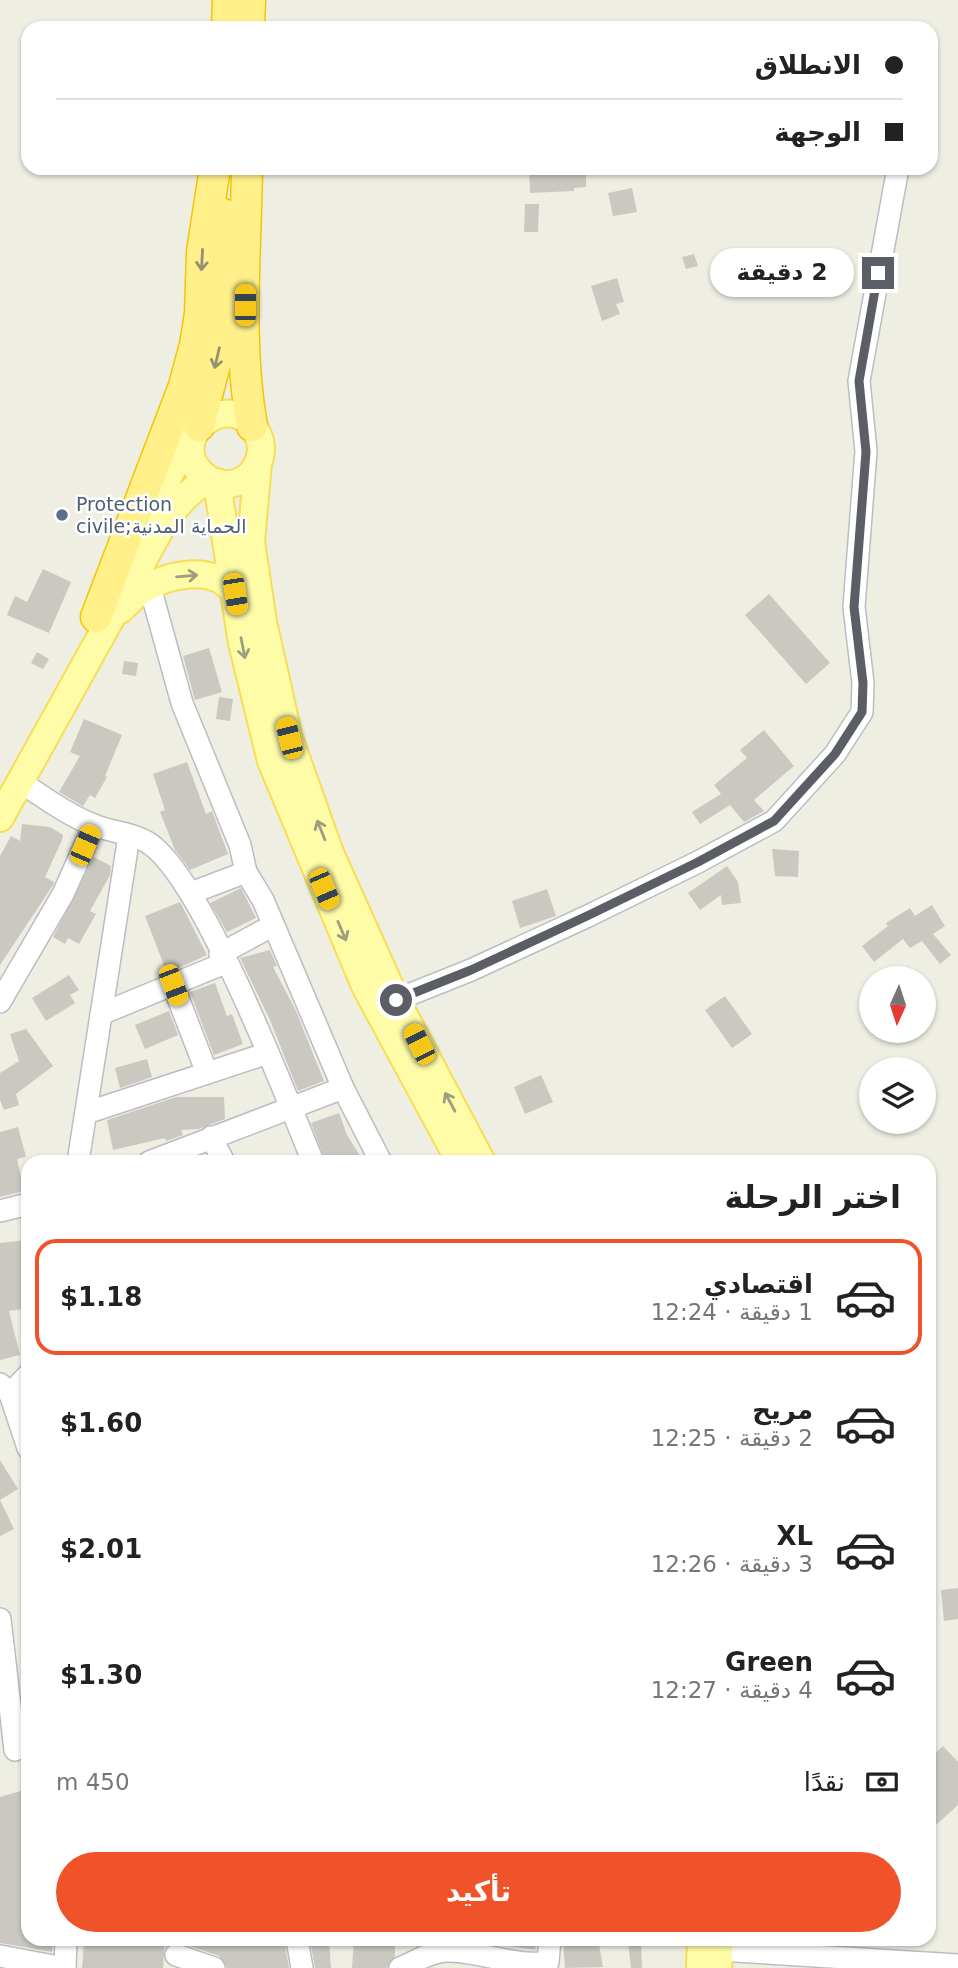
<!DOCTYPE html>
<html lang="ar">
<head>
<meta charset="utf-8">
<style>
	:root { --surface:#fff; --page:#f6f6f6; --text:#222; --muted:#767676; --line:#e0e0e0; --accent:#f05229 }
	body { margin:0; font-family:"DejaVu Sans",Vazirmatn,sans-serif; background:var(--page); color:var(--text); direction:rtl; height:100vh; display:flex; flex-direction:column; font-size:26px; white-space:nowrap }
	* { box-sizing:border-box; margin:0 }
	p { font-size:23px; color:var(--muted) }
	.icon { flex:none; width:38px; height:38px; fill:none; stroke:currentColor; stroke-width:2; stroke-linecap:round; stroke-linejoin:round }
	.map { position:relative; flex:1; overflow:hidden; direction:ltr }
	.side { position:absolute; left:21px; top:1155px; width:915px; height:791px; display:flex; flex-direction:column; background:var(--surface); border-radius:21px; box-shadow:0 2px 5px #0004; direction:rtl }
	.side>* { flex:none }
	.hud { position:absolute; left:21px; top:21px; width:917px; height:154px; border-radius:21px; box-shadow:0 2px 5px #0004; direction:rtl; display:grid; align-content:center; height:154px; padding:0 35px; background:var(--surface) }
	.needle { width:46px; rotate:183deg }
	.buttons { position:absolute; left:859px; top:966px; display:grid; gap:14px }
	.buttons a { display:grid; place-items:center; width:77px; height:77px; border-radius:50%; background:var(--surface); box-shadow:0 2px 5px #0004; font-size:35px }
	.end { position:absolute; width:32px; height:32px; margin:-16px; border:9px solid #5c5e65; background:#fff; box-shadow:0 0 0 4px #fff }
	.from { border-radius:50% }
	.bubble { position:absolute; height:49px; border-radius:24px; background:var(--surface); box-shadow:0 2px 5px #0004; font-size:23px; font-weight:700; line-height:49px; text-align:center; direction:rtl }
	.car { position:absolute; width:21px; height:42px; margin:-21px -10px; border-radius:9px; box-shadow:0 0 5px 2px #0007; background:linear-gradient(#f5c518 24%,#345 0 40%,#f5c518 0 76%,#345 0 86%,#f5c518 0) }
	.hud b { display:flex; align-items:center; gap:24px; height:66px; font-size:26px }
	.hud b+b { border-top:2px solid var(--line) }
	.hud i { width:18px; height:18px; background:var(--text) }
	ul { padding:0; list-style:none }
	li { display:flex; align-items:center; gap:21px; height:116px; margin:0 14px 10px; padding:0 21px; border:4px solid transparent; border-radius:21px }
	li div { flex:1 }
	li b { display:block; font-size:26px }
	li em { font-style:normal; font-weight:700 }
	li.current { border-color:var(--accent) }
	li>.icon { width:63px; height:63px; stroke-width:1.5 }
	h2 { padding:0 35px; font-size:32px; line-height:84px }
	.pay { display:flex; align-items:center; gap:18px; height:77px; padding:0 35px; font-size:26px }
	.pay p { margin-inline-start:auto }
	.cta { display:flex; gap:14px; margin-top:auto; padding:14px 35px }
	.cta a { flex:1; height:80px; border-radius:42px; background:var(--accent); color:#fff; font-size:28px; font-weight:700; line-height:80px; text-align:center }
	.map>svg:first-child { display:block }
	.building { fill:#cac8c1 }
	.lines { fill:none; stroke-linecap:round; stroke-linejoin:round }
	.minor-casing { stroke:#bbbdc3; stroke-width:24 }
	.major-casing { stroke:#f7de55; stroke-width:30 }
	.highway-casing { stroke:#f2c600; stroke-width:33 }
	.minor { stroke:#fff; stroke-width:21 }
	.major { stroke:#fffca8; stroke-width:26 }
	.highway { stroke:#fff08a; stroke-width:30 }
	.oneway { stroke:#959172 }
	.oneway2 { stroke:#9d9d80 }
	.route { stroke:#5c5e65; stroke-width:9 }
	.service-dot { fill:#5c6f8a; stroke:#fff; stroke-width:2.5 }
	.labels { text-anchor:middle; stroke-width:5; stroke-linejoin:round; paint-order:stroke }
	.service-label { font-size:19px; fill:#4e5e75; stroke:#fff; text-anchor:start }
</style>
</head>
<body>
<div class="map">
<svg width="958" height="1968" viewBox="0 0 958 1968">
	<rect width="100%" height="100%" fill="#efeee3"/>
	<g class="building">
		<path d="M 529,168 L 578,168 L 579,174 L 586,174 L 586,187 L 574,188 L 574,191 L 530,193 Z"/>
		<path d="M 632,188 L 637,212 L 613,216 L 608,193 Z"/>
		<path d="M 525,204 L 539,204 L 538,232 L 524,232 Z"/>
		<path d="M 694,254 L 698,266 L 686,269 L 682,257 Z"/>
		<path d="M 617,278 L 624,302 L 616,304 L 620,314 L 602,321 L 591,286 Z"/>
		<path d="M 43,569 L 71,582 L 49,633 L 7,615 L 15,596 L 27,602 Z"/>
		<path d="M 769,594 L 830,663 L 806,684 L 745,615 Z"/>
		<path d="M 209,648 L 222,692 L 195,700 L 183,656 Z"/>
		<path d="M 37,652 L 49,659 L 43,669 L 31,663 Z"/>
		<path d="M 124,661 L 138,663 L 136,676 L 122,674 Z"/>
		<path d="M 219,697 L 233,699 L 230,721 L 216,719 Z"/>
		<path d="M 84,719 L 122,735 L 105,776 L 107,777 L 95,798 L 90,795 L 83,806 L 59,792 L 80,756 L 70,752 Z"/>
		<path d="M 764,730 L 794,766 L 754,800 L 764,811 L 744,822 L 730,805 L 700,824 L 692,812 L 721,794 L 714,785 L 747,758 L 740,750 Z"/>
		<path d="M 187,762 L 206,814 L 212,811 L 228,854 L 190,870 L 175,850 L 160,812 L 165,810 L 153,774 Z"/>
		<path d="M 22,824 L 50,827 L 63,835 L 62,840 L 45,877 L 54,882 L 53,885 L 0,965 L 0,856 L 11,836 L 20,841 Z"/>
		<path d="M 772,849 L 799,851 L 798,877 L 775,876 Z"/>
		<path d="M 94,857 L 111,866 L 110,875 L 90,911 L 96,914 L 79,944 L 68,938 L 65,944 L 53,937 Z"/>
		<path d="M 727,866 L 738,882 L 741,903 L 722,905 L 721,895 L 700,910 L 688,893 Z"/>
		<path d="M 241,888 L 256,918 L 227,932 L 210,903 Z"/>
		<path d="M 547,889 L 556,916 L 520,928 L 512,901 Z"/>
		<path d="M 180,902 L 207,955 L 167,973 L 145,916 Z"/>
		<path d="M 932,905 L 945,926 L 933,934 L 951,955 L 940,964 L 922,941 L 910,948 L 903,939 L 874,962 L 862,946 L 888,926 L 886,923 L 910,908 L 915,916 Z"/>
		<path d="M 270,950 L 277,966 L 273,967 L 296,1011 L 324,1081 L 298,1091 L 270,1020 L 240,958 Z"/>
		<path d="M 69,975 L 79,990 L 70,995 L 75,1003 L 46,1021 L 32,998 Z"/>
		<path d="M 215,983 L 227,1016 L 232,1014 L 243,1044 L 214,1055 L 190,992 Z"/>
		<path d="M 725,996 L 752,1034 L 732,1048 L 705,1010 Z"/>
		<path d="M 169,1011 L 178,1035 L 145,1049 L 135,1025 Z"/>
		<path d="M 26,1029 L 53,1066 L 16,1094 L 19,1105 L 4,1110 L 0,1100 L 0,1073 L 19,1061 L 10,1034 Z"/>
		<path d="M 147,1059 L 152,1077 L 120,1088 L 115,1068 Z"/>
		<path d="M 541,1075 L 553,1102 L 525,1114 L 514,1087 Z"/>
		<path d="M 176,1097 L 224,1097 L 225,1119 L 199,1129 L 181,1130 L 183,1135 L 166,1141 L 165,1138 L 113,1150 L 107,1120 Z"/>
		<path d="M 339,1113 L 347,1135 L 364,1162 L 326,1162 L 311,1123 Z"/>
		<path d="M 18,1127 L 26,1157 L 17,1159 L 24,1191 L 0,1197 L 0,1132 Z"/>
		<path d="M 28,1240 L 28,1273 L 23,1274 L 28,1308 L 9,1311 L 20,1355 L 0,1360 L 0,1243 Z"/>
		<path d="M 0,1460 L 18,1489 L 0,1500 Z"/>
		<path d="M 0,1500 L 14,1529 L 0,1536 Z"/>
		<path d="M 958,1588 L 958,1619 L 944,1621 L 941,1590 Z"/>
		<path d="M 943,1746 L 958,1762 L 958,1805 L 937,1824 L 929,1816 L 929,1759 Z"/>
		<path d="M 28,1789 L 28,1939 L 53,1939 L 52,1952 L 0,1943 L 0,1797 Z"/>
		<path d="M 136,1939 L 165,1939 L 163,1968 L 82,1968 L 84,1942 L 136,1946 Z"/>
		<path d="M 199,1939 L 268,1939 L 285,1945 L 289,1968 L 227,1968 L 219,1956 L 190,1946 L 191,1941 L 198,1942 Z"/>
		<path d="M 310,1939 L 329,1939 L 331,1968 L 315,1968 Z"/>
		<path d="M 354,1939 L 395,1939 L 395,1956 L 387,1968 L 352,1968 Z"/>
		<path d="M 467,1939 L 537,1939 L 535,1950 Z"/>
		<path d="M 576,1939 L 598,1939 L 603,1967 L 565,1968 L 563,1941 Z"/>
		<path d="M 641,1940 L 642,1968 L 631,1968 L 628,1942 Z"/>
	</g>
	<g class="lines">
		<defs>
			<g id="minor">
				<path d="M 150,587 L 182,703 L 240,845 L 246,872 L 263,900 L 343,1088 L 381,1162"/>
				<path d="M 22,783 C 45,798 69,816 96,826 C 112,832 132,833 147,842 C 201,874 286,1096 313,1162"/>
				<path d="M 191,893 L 246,872"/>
				<path d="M 220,954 L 272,926"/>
				<path d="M 173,985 L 207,1073"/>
				<path d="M 396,1000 L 471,970 L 588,916 L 698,862 L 774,821 L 835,754 L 862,712 L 863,683 L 854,607 L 866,451 L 859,381 L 898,168"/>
				<path d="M 0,1002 L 63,894 L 94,825"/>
				<path d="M 101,1014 L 225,963"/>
				<path d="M 86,1113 L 268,1053"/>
				<path d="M 211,1137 L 224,1162"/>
				<path d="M 78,1162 L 129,836"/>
				<path d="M 149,1162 L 343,1088"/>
				<path d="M 0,1211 L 28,1204"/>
				<path d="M 0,1384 L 10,1394 L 28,1448"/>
				<path d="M 10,1394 L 28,1375"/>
				<path d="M 0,1619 L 15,1750"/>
				<path d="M 297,1939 L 302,1968"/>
				<path d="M 719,1950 L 958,1965"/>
				<path d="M 176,1955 L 214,1968"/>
				<path d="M 0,1956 L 64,1968"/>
				<path d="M 65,1968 L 66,1939"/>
				<path d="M 400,1968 C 415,1962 429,1952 446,1951 C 478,1950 516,1968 548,1962 L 550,1939"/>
			</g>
			<g id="major">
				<path d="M 258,463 L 251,542 L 263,622 L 289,738 L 330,853 L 396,1000 L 482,1162"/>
				<path d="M 217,483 L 242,643 L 271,761 L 365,986 L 460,1162"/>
				<path d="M 141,529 L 174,466 L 191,445"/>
				<path d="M 120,610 C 127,604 133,597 140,591 C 166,574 216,563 235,594"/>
				<path d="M 0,818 L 166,519 C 176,507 194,483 211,481 C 216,481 222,485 227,484 C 252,484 269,456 257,433 C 232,382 153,443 211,481"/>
				<path d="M 700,1968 L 701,1939"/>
				<path d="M 718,1968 L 720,1939"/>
			</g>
			<g id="highway">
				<path d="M 227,28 L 228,0"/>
				<path d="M 249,28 L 250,0"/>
				<path d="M 247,168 C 246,252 237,342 252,426"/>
				<path d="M 199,426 L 221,341 L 223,214"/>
				<path d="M 96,617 L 184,386 L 195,345 L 200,314 L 202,252 L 215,168"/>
			</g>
		</defs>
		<use href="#minor" class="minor-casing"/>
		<use href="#major" class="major-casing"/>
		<use href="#highway" class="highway-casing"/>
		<use href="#minor" class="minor"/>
		<use href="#major" class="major"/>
		<use href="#highway" class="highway"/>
	</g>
	<defs><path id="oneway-shaft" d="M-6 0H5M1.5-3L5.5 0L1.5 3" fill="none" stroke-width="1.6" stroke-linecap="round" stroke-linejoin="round" transform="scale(1.75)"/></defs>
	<g class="oneway">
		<use href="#oneway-shaft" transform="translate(202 260) rotate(93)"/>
		<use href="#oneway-shaft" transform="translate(217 358) rotate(103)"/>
	</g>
	<g class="oneway2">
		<use href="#oneway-shaft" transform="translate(187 576) rotate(-5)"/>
		<use href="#oneway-shaft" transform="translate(243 648) rotate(79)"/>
		<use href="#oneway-shaft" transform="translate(321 830) rotate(-112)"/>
		<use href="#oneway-shaft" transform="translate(342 931) rotate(67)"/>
		<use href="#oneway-shaft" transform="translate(450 1102) rotate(-118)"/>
	</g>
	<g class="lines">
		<path class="route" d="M 396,1000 L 471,970 L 587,916 L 698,862 L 774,821 L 835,754 L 862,712 L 863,683 L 854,607 L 866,452 L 859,381 L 878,273"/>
	</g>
	<circle class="service-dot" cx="62" cy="515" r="7"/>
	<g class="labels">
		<g class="service-label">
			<text x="76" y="511">Protection<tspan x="76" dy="22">civile;الحماية المدنية</tspan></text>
		</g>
	</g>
</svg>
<div class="buttons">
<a><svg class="needle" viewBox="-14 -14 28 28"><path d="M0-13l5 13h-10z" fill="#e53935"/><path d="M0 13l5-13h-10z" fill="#767676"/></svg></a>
<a><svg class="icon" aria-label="layers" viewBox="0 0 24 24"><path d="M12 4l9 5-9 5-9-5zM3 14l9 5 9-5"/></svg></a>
</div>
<i class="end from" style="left:396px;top:1000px"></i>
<i class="end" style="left:878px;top:273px"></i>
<div class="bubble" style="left:710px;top:248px;width:144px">2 دقيقة</div>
<i class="car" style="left:245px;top:305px;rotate:0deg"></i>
<i class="car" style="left:235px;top:594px;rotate:171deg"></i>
<i class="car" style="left:289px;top:738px;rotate:346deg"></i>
<i class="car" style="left:85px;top:845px;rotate:23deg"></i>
<i class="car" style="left:324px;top:889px;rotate:157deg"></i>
<i class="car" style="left:173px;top:985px;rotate:159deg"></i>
<i class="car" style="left:419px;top:1044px;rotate:333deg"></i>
<div class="hud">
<b><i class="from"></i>الانطلاق</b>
<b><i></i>الوجهة</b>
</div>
<section class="side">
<h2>اختر الرحلة</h2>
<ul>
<li class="current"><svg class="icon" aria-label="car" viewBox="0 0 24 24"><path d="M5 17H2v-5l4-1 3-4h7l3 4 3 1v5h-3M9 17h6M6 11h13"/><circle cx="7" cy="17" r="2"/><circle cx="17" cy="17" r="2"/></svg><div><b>اقتصادي</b><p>1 دقيقة · 12:24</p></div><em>$1.18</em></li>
<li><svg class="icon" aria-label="car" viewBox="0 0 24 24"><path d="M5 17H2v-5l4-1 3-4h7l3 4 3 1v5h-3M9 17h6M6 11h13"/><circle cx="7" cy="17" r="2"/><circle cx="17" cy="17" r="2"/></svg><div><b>مريح</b><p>2 دقيقة · 12:25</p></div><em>$1.60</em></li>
<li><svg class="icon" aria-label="car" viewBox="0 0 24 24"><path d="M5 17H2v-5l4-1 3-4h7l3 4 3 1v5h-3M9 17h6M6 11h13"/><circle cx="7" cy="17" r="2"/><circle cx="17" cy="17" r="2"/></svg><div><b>XL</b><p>3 دقيقة · 12:26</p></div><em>$2.01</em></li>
<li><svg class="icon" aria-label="car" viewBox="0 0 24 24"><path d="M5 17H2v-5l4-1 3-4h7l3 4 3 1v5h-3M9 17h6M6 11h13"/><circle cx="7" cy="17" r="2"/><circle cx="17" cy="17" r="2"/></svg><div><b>Green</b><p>4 دقيقة · 12:27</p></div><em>$1.30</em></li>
</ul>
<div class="pay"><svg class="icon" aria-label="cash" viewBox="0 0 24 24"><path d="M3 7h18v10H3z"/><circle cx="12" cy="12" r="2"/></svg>نقدًا<p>450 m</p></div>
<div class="cta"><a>تأكيد</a></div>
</section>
</div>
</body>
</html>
